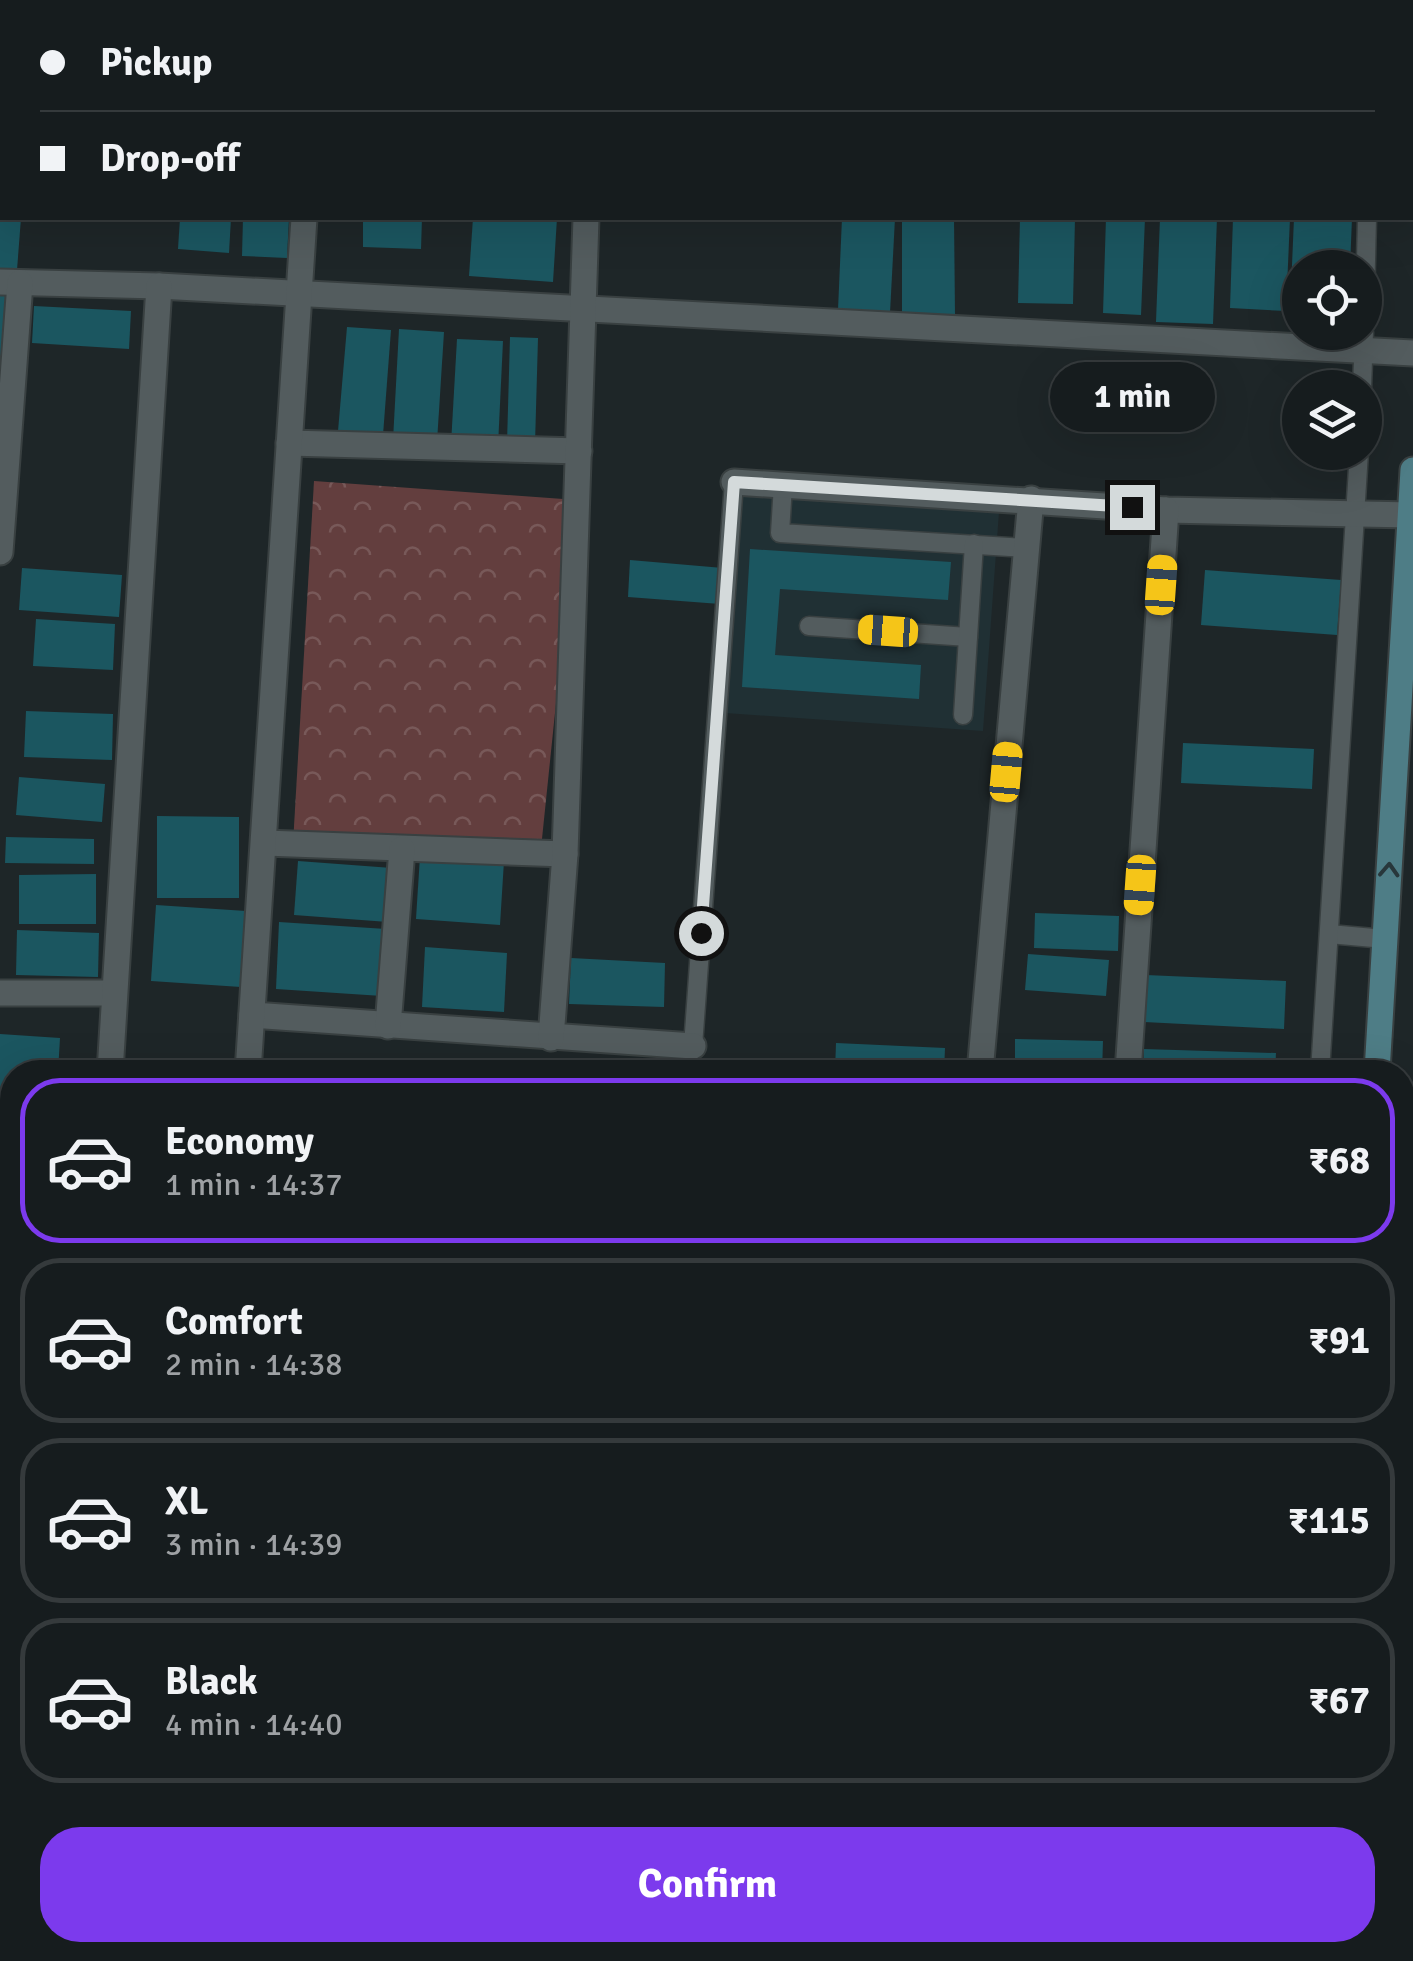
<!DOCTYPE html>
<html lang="en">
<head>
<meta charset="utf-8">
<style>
	:root { --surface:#161c1e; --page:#23292b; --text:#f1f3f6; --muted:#9ea1a4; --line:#353a3c; --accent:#7c3aed }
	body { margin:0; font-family:Signika,sans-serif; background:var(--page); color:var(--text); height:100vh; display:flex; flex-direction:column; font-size:38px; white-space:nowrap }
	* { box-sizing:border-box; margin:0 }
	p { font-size:32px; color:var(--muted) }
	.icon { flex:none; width:55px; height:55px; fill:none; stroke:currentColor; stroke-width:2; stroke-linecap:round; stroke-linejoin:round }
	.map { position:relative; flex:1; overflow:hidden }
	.drawer { position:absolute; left:0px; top:1060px; width:1415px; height:902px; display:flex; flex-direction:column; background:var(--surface); border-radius:40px 40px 0 0; box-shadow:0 10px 40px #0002,0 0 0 2px var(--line) }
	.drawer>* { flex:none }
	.guide { position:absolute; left:0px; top:0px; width:1415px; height:220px; box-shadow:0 10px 40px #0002,0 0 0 2px var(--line); display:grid; align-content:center; height:220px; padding:0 40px; background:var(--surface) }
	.controls { position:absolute; left:1282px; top:250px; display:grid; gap:20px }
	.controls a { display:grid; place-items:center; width:100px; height:100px; border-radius:50%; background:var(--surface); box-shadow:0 10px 40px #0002,0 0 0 2px var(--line); font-size:50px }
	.end { position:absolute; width:45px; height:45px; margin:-22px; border:12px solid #d4dadb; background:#111; box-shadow:0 0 0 5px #111 }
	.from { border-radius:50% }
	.bubble { position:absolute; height:70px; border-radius:35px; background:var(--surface); box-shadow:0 10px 40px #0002,0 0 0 2px var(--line); font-size:32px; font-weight:800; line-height:70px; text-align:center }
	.car { position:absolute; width:30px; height:60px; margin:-30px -15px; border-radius:12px; box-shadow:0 0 8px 2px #0007; background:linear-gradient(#f5c518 24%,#345 0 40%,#f5c518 0 76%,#345 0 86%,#f5c518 0) }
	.guide b { display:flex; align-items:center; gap:35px; height:95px; font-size:38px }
	.guide b+b { border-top:2px solid var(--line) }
	.guide i { width:25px; height:25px; background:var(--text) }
	ul { padding:18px 0 0; list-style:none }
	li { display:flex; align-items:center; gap:30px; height:165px; margin:0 20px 15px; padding:0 20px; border:5px solid var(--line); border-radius:40px }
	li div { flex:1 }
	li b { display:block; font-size:38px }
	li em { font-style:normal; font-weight:800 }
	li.active { border-color:var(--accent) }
	li>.icon { width:90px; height:90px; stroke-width:1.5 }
	.button { display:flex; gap:20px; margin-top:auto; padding:20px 40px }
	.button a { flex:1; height:115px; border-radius:40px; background:var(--accent); color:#fff; font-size:40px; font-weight:800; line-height:115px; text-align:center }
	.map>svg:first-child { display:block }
	.built { fill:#203034 }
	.park { fill:url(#park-crowns) }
	.building { fill:#1b5660 }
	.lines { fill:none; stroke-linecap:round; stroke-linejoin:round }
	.service-casing { stroke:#394041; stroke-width:21 }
	.minor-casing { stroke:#394041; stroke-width:29 }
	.secondary-casing { stroke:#394041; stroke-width:29 }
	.service { stroke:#535c5e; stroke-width:18 }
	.minor { stroke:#535c5e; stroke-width:25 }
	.secondary { stroke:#4e7d86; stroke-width:25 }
	.oneway { stroke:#28373b }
	.route { stroke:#d4dadb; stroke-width:12 }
</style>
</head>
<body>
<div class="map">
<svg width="1413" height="1961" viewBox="0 0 1413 1961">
	<defs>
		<pattern id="park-crowns" width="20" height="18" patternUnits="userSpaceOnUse" patternTransform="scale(2.5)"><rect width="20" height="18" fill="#633e3e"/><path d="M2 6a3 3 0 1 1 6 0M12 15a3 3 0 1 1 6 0" fill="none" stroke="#785959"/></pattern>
	</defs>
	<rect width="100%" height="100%" fill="#1e2628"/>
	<g class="built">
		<path d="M 741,493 L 999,512 L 983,731 L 725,713 Z"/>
		<path d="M 7,1343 L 12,1343 L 12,1531 L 0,1530 Z"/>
		<path d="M 0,1566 L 12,1567 L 12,1934 L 0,1933 Z"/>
		<path d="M 267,1950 L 771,1950 L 770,1961 L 443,1961 Z"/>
	</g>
	<path class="park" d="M 314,481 L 577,500 L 540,858 L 293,844 Z"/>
	<g class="building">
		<path d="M 0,218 L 21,218 L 17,270 L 0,269 Z"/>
		<path d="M 180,218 L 231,218 L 229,253 L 178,249 Z"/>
		<path d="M 243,218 L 289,218 L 287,258 L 242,256 Z"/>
		<path d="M 363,218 L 422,218 L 421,249 L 363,247 Z"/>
		<path d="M 473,218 L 557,218 L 553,282 L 469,276 Z"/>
		<path d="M 842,218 L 895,218 L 890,313 L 838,310 Z"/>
		<path d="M 902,218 L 954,218 L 955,315 L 902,315 Z"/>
		<path d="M 1020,218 L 1075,218 L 1073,304 L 1018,303 Z"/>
		<path d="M 1106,218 L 1145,218 L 1141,315 L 1103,313 Z"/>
		<path d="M 1160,218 L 1217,218 L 1213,324 L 1156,322 Z"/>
		<path d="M 1233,218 L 1290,218 L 1286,311 L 1230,308 Z"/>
		<path d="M 1294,218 L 1352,218 L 1350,268 L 1300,268 L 1300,313 L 1290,312 Z"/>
		<path d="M 0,293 L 6,293 L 4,417 L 0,417 Z"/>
		<path d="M 34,306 L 131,311 L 129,349 L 32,343 Z"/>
		<path d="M 347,327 L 391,330 L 383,435 L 338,431 Z"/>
		<path d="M 399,329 L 444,332 L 437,442 L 393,440 Z"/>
		<path d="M 510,337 L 538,338 L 535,444 L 507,443 Z"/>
		<path d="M 457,339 L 503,341 L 498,446 L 451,444 Z"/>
		<path d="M 750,549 L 951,562 L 948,600 L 780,589 L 775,655 L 921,665 L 919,699 L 742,687 Z"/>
		<path d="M 630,560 L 723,568 L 720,604 L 628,597 Z"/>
		<path d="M 22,568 L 122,575 L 119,617 L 19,610 Z"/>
		<path d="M 1205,570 L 1341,580 L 1337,635 L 1201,625 Z"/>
		<path d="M 36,619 L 115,624 L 113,670 L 33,666 Z"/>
		<path d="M 26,711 L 113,714 L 112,760 L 24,757 Z"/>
		<path d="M 1183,743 L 1314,749 L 1312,789 L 1181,783 Z"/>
		<path d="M 19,777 L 105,784 L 102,822 L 16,815 Z"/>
		<path d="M 157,816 L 239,817 L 239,898 L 157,898 Z"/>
		<path d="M 6,837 L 94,839 L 94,864 L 5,863 Z"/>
		<path d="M 420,856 L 504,861 L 500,925 L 416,919 Z"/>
		<path d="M 298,861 L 392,868 L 388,922 L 294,915 Z"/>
		<path d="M 96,874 L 96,924 L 19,924 L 19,875 Z"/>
		<path d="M 156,905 L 246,911 L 241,987 L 151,981 Z"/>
		<path d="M 1035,913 L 1119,916 L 1118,951 L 1034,948 Z"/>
		<path d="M 279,922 L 386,929 L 382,996 L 276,989 Z"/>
		<path d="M 17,930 L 99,933 L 98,977 L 16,975 Z"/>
		<path d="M 425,947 L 507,953 L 504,1012 L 422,1007 Z"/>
		<path d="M 1028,954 L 1109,960 L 1106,996 L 1025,990 Z"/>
		<path d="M 571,958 L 665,963 L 664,1007 L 569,1004 Z"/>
		<path d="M 1146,975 L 1286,981 L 1284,1029 L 1144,1022 Z"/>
		<path d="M 0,1034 L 60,1038 L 58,1072 L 12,1072 L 12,1169 L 0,1168 Z"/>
		<path d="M 1015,1039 L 1103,1041 L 1102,1072 L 1015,1072 Z"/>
		<path d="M 836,1043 L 945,1048 L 944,1072 L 835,1072 Z"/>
		<path d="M 1144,1049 L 1276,1053 L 1275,1072 L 1143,1072 Z"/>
		<path d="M 0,1210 L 12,1211 L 11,1288 L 0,1288 Z"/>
		<path d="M 0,1638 L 12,1639 L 12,1706 L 0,1706 Z"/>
		<path d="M 797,1950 L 907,1950 L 906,1961 L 796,1961 Z"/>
		<path d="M 1007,1950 L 1104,1950 L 1103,1959 Z"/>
		<path d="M 1126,1950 L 1222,1950 L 1222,1961 L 1125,1961 Z"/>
	</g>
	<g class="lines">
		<defs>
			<g id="service">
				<path d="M 1365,302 L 1367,218"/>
				<path d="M 1362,388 L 1364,332"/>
				<path d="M 783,485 L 780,533 L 1026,548"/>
				<path d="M 809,626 L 968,637"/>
				<path d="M 963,715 L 974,544"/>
				<path d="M 1329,934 L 1385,939"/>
				<path d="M 693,1046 L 734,482"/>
				<path d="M 1320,1072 L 1359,452"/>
				<path d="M 1268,1961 L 1268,1950"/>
			</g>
			<g id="minor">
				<path d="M 0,81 L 2,82"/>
				<path d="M 1412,114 L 1413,114"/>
				<path d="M 0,282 L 159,286 L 1413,353"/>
				<path d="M 289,443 L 579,451"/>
				<path d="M 734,482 L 1166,510 L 1411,515"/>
				<path d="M 0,552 L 20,283"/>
				<path d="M 265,843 L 565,854"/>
				<path d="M 0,993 L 114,993"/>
				<path d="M 252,1015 L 693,1046"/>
				<path d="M 388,1026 L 402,849"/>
				<path d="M 551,1038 L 565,854 L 586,218"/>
				<path d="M 110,1072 L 159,286"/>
				<path d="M 248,1072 L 304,218"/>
				<path d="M 980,1072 L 1031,499"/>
				<path d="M 1128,1072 L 1166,510"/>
				<path d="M 1402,1697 L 1413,1698"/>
				<path d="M 0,1952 L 184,1961"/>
				<path d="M 964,1961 L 964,1950"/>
				<path d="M 1116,1961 L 1116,1950"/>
			</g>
			<g id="secondary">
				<path d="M 927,0 L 968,2"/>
				<path d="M 697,2 L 697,0"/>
				<path d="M 0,9 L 2,10"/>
				<path d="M 1412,30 L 1413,30"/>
				<path d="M 1412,95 L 1413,95"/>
				<path d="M 1377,1072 L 1413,470"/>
				<path d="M 1402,1456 L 1413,1294"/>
				<path d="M 1325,1961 L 1325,1950"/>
				<path d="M 1370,1961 L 1371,1950"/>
			</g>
		</defs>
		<use href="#service" class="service-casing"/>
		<use href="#minor" class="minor-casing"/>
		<use href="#secondary" class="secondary-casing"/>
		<use href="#service" class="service"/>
		<use href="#minor" class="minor"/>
		<use href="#secondary" class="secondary"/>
	</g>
	<defs><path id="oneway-chevron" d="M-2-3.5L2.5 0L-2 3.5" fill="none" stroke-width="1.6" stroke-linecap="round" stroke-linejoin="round" transform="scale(2.5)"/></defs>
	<use class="oneway" href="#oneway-chevron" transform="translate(1389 870) rotate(-87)"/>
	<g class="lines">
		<path class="route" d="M 701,933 L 734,482 L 1132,507"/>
	</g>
</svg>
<div class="controls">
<a><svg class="icon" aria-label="locate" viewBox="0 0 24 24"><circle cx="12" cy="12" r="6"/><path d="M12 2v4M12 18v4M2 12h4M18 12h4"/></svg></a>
<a><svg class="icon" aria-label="layers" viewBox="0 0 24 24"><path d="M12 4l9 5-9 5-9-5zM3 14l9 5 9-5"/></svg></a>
</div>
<i class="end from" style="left:701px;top:933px"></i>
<i class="end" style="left:1132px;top:507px"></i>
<div class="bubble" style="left:1050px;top:362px;width:165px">1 min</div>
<i class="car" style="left:1161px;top:585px;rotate:4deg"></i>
<i class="car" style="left:888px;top:631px;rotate:274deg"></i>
<i class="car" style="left:1006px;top:772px;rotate:5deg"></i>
<i class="car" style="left:1140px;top:885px;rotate:184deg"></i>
<div class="guide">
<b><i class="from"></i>Pickup</b>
<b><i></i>Drop-off</b>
</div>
<section class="drawer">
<ul>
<li class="active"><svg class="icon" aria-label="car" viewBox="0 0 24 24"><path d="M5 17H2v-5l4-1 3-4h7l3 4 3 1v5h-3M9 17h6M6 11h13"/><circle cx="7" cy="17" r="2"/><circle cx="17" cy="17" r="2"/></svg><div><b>Economy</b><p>1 min · 14:37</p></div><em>₹68</em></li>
<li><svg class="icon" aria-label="car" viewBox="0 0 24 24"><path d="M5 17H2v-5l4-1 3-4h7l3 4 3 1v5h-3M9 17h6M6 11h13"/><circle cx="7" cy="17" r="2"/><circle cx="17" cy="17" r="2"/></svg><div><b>Comfort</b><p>2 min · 14:38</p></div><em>₹91</em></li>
<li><svg class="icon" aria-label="car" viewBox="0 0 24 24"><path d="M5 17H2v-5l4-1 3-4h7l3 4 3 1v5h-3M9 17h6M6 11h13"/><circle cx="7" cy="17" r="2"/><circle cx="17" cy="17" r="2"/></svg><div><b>XL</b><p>3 min · 14:39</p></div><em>₹115</em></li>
<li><svg class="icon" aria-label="car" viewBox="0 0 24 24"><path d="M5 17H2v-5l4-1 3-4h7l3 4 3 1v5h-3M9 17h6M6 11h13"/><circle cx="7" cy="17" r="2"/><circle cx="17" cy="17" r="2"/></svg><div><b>Black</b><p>4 min · 14:40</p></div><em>₹67</em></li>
</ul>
<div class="button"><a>Confirm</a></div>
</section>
</div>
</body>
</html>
